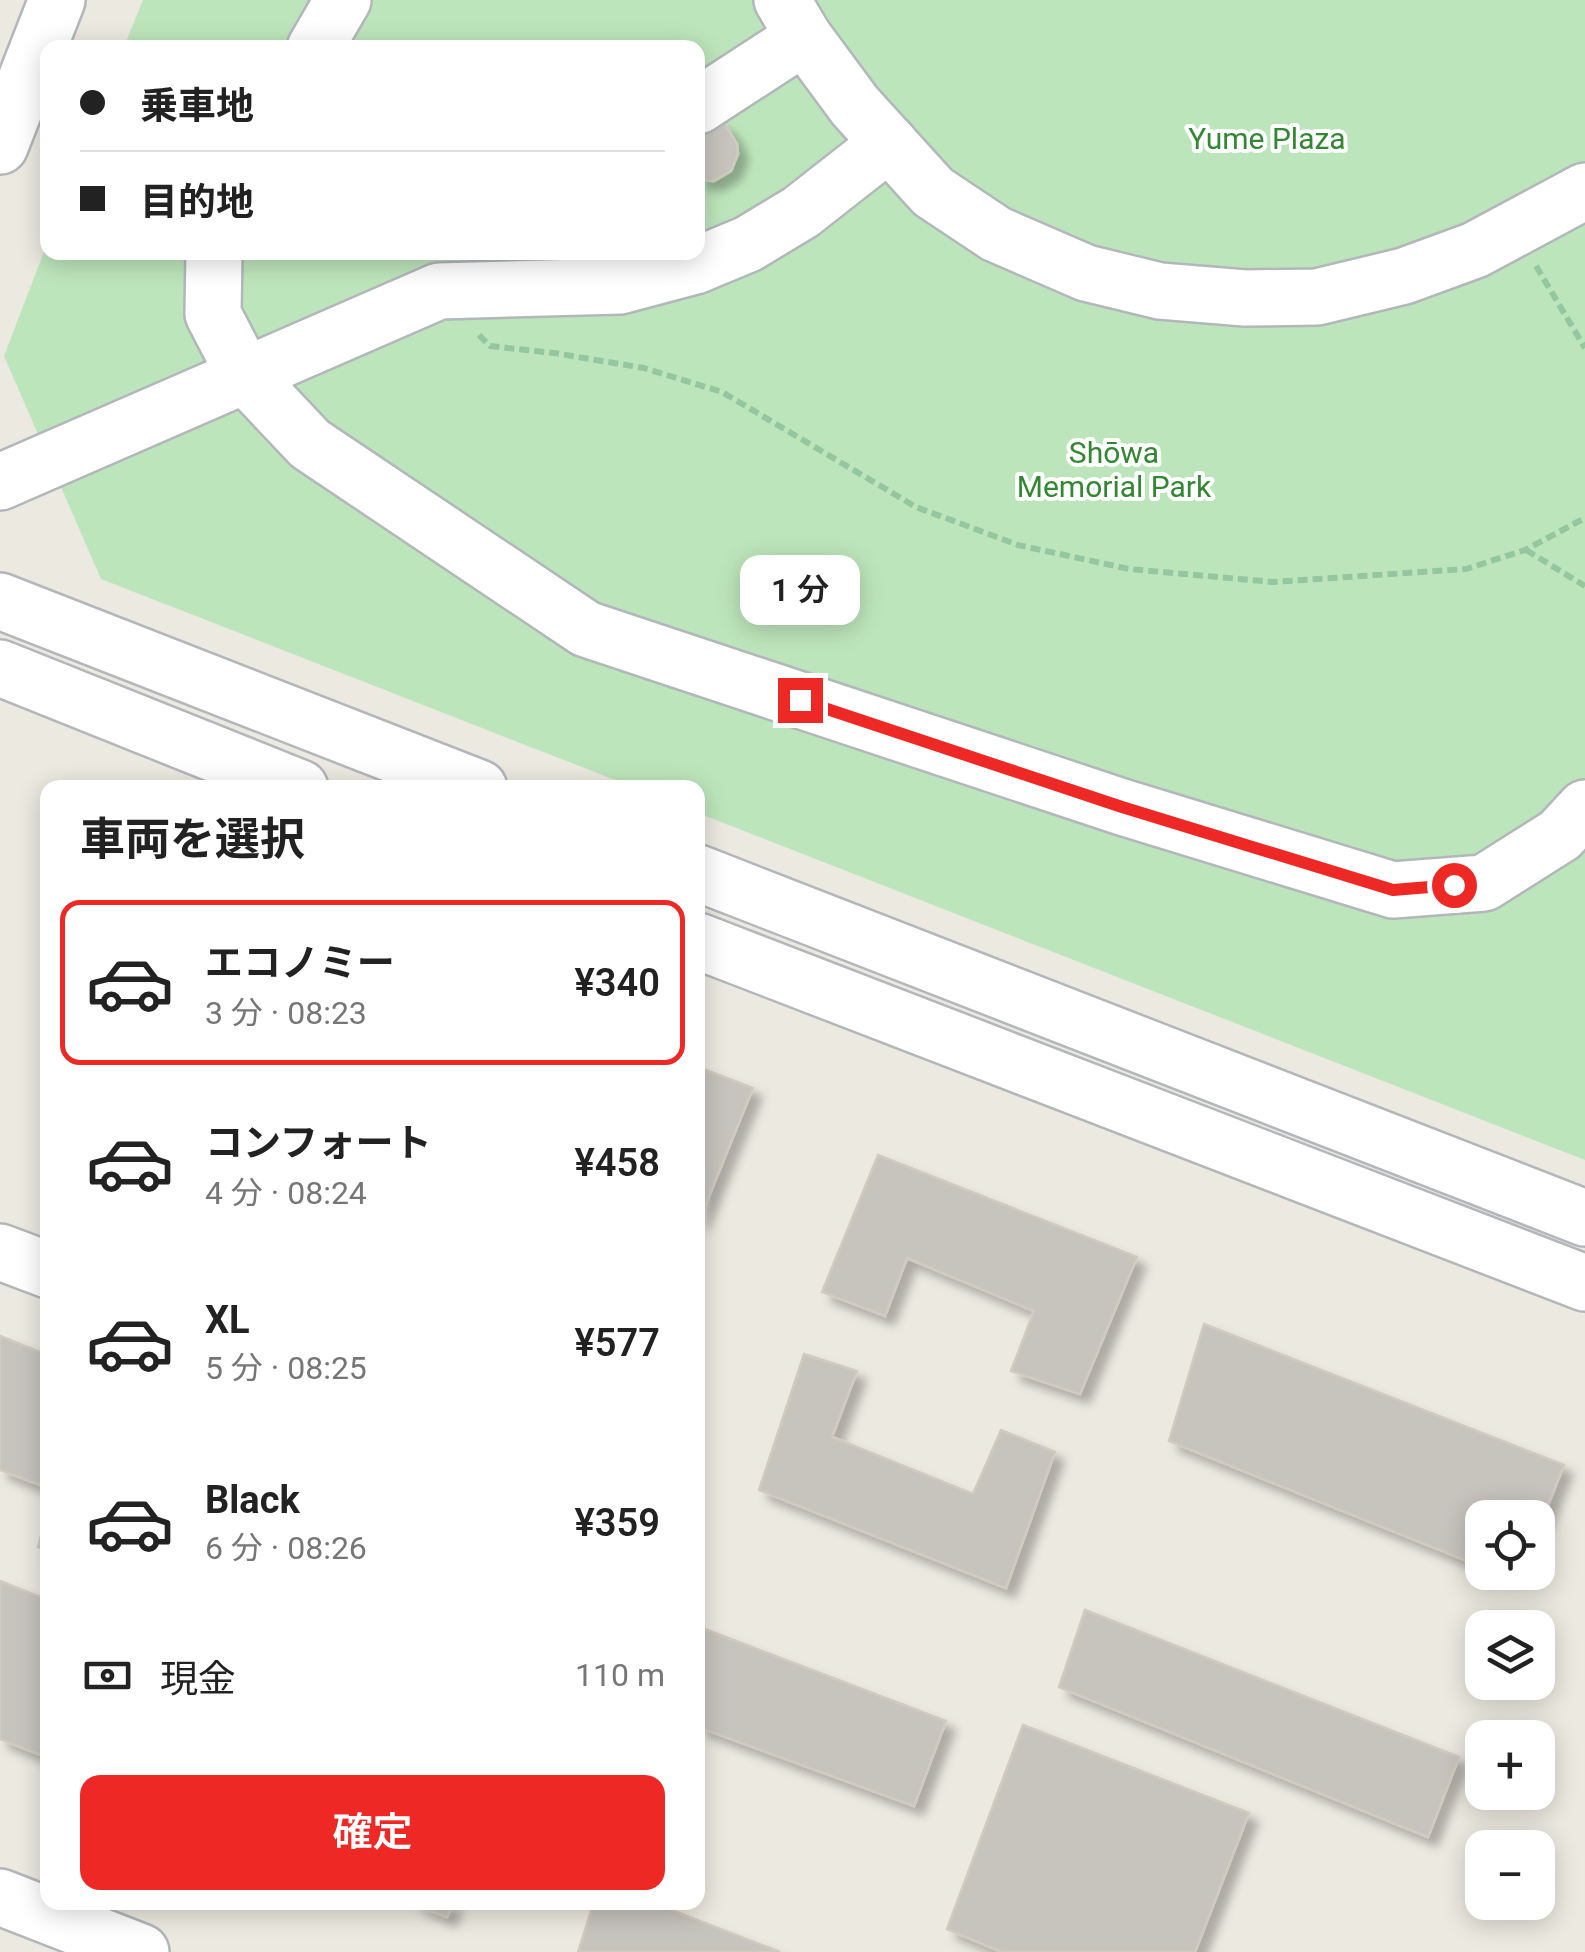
<!DOCTYPE html>
<html lang="ja">
<head>
<meta charset="utf-8">
<style>
	:root { --surface:#fff; --page:#f2f2f2; --text:#222; --muted:#767676; --line:#e0e0e0; --accent:#ee2925 }
	body { margin:0; font-family:Roboto,"Noto Sans JP",sans-serif; background:var(--page); color:var(--text); height:100vh; display:flex; flex-direction:column; font-size:38px; white-space:nowrap }
	* { box-sizing:border-box; margin:0 }
	p { font-size:32px; color:var(--muted) }
	.icon { flex:none; width:55px; height:55px; fill:none; stroke:currentColor; stroke-width:2; stroke-linecap:round; stroke-linejoin:round }
	.map { position:relative; flex:1; overflow:hidden }
	.side { position:absolute; left:40px; top:780px; width:665px; height:1130px; display:flex; flex-direction:column; background:var(--surface); border-radius:20px; box-shadow:0 5px 25px #0003 }
	.side>* { flex:none }
	.banner { position:absolute; left:40px; top:40px; width:665px; height:220px; border-radius:20px; box-shadow:0 5px 25px #0003; display:grid; align-content:center; height:220px; padding:0 40px; background:var(--surface) }
	.controls { position:absolute; left:1465px; top:1500px; display:grid; gap:20px }
	.controls a { display:grid; place-items:center; width:90px; height:90px; border-radius:20px; background:var(--surface); box-shadow:0 5px 25px #0003; font-size:50px }
	.end { position:absolute; width:45px; height:45px; margin:-22px; border:12px solid #ee2925; background:#fff; box-shadow:0 0 0 5px #fff }
	.from { border-radius:50% }
	.bubble { position:absolute; height:70px; border-radius:20px; background:var(--surface); box-shadow:0 5px 25px #0003; font-size:32px; font-weight:600; line-height:70px; text-align:center }
	.banner b { display:flex; align-items:center; gap:35px; height:95px; font-size:38px }
	.banner b+b { border-top:2px solid var(--line) }
	.banner i { width:25px; height:25px; background:var(--text) }
	ul { padding:0; list-style:none }
	li { display:flex; align-items:center; gap:30px; height:165px; margin:0 20px 15px; padding:0 20px; border:5px solid transparent; border-radius:20px }
	li div { flex:1 }
	li b { display:block; font-size:38px }
	li em { font-style:normal; font-weight:600 }
	li.active { border-color:var(--accent) }
	li>.icon { width:90px; height:90px; stroke-width:1.5 }
	h2 { padding:0 40px; font-size:45px; line-height:120px }
	.pay { display:flex; align-items:center; gap:25px; height:110px; padding:0 40px; font-size:38px }
	.pay p { margin-inline-start:auto }
	.action { display:flex; gap:20px; margin-top:auto; padding:20px 40px }
	.action a { flex:1; height:115px; border-radius:20px; background:var(--accent); color:#fff; font-size:40px; font-weight:600; line-height:115px; text-align:center }
	.map>svg:first-child { display:block }
	.green { fill:#bde5bb }
	.building { fill:#c7c3bd; stroke:#d1cabe; stroke-width:2.5; filter:url(#shadow) }
	.lines { fill:none; stroke-linecap:round; stroke-linejoin:round }
	.minor-casing { stroke:#b3b7bb; stroke-width:60 }
	.path { stroke:#94c79f; stroke-width:6; stroke-dasharray:10 5; stroke-linecap:butt }
	.minor { stroke:#fff; stroke-width:55 }
	.route { stroke:#ee2925; stroke-width:12 }
	.labels { text-anchor:middle; stroke-width:8; stroke-linejoin:round; paint-order:stroke }
	.park-label { font-size:30px; fill:#338732; stroke:#fff }
</style>
</head>
<body>
<div class="map">
<svg width="1585" height="1952" viewBox="0 0 1585 1952">
	<defs>
		<filter id="shadow"><feDropShadow dx="9" dy="9" stdDeviation="5" flood-color="#0004"/></filter>
	</defs>
	<rect width="100%" height="100%" fill="#ece9e0"/>
	<path class="green" d="M 143,0 L 1585,0 L 1585,1160 L 698,813 L 698,788 L 633,787 L 101,579 L 4,356 L 47,244 L 48,252 L 698,252 L 698,48 L 124,47 Z"/>
	<g class="building">
		<path d="M 698,121 L 717,121 L 726,126 L 737,144 L 738,154 L 731,171 L 714,181 L 698,180 Z"/>
		<path d="M 698,1067 L 753,1088 L 698,1223 Z"/>
		<path d="M 878,1155 L 1137,1257 L 1080,1394 L 1011,1371 L 1034,1311 L 907,1258 L 885,1316 L 822,1292 Z"/>
		<path d="M 1204,1324 L 1564,1465 L 1538,1530 L 1538,1518 L 1482,1518 L 1482,1567 L 1169,1441 Z"/>
		<path d="M 0,1336 L 48,1355 L 48,1488 L 0,1470 Z"/>
		<path d="M 804,1354 L 857,1371 L 832,1437 L 973,1494 L 1001,1430 L 1055,1452 L 1006,1588 L 759,1490 Z"/>
		<path d="M 48,1510 L 48,1551 L 38,1547 Z"/>
		<path d="M 0,1581 L 48,1600 L 48,1758 L 0,1739 Z"/>
		<path d="M 1085,1610 L 1459,1757 L 1428,1837 L 1059,1687 Z"/>
		<path d="M 702,1628 L 946,1721 L 914,1806 L 698,1727 L 698,1639 Z"/>
		<path d="M 1023,1725 L 1249,1813 L 1195,1952 L 1002,1952 L 947,1929 Z"/>
		<path d="M 411,1902 L 453,1902 L 447,1917 Z"/>
		<path d="M 594,1902 L 651,1902 L 780,1952 L 578,1952 Z"/>
	</g>
	<g class="lines">
		<defs>
			<g id="minor">
				<path d="M 782,0 L 804,37 L 855,106 L 933,192 L 996,234 L 1086,273 L 1160,291 L 1245,298 L 1317,297 L 1404,276 L 1475,250 L 1585,191"/>
				<path d="M 315,48 L 343,0"/>
				<path d="M 698,106 L 804,37"/>
				<path d="M 0,146 L 57,0"/>
				<path d="M 214,252 L 213,314 L 244,374 L 310,444 L 586,629 L 1122,807 L 1393,890 L 1484,883 L 1560,835 L 1585,808"/>
				<path d="M 0,482 L 439,291 L 620,286 L 695,266 L 748,244 L 801,212 L 889,143"/>
				<path d="M 0,601 L 479,788"/>
				<path d="M 0,668 L 300,788"/>
				<path d="M 698,873 L 1585,1218"/>
				<path d="M 698,941 L 1585,1283"/>
				<path d="M 0,1252 L 48,1270"/>
				<path d="M 0,1897 L 141,1952"/>
			</g>
		</defs>
		<use href="#minor" class="minor-casing"/>
		<g class="path">
			<path d="M 1536,266 L 1585,348"/>
			<path d="M 479,335 L 490,346 L 554,353 L 644,368 L 722,392 L 916,507 L 1018,545 L 1129,569 L 1273,582 L 1466,569 L 1525,550 L 1585,518"/>
			<path d="M 1526,550 L 1585,586"/>
		</g>
		<use href="#minor" class="minor"/>
	</g>
	<g class="lines">
		<path class="route" d="M 800,700 L 1122,807 L 1393,890 L 1454,885"/>
	</g>
	<g class="labels">
		<g class="park-label">
			<text x="1267" y="149">Yume Plaza</text>
			<text x="1114" y="463">Shōwa<tspan x="1114" dy="34">Memorial Park</tspan></text>
		</g>
	</g>
</svg>
<div class="controls">
<a><svg class="icon" aria-label="locate" viewBox="0 0 24 24"><circle cx="12" cy="12" r="6"/><path d="M12 2v4M12 18v4M2 12h4M18 12h4"/></svg></a>
<a><svg class="icon" aria-label="layers" viewBox="0 0 24 24"><path d="M12 4l9 5-9 5-9-5zM3 14l9 5 9-5"/></svg></a>
<a>+</a>
<a>−</a>
</div>
<i class="end from" style="left:1454px;top:885px"></i>
<i class="end" style="left:800px;top:700px"></i>
<div class="bubble" style="left:740px;top:555px;width:120px">1 分</div>
<div class="banner">
<b><i class="from"></i>乗車地</b>
<b><i></i>目的地</b>
</div>
<section class="side">
<h2>車両を選択</h2>
<ul>
<li class="active"><svg class="icon" aria-label="car" viewBox="0 0 24 24"><path d="M5 17H2v-5l4-1 3-4h7l3 4 3 1v5h-3M9 17h6M6 11h13"/><circle cx="7" cy="17" r="2"/><circle cx="17" cy="17" r="2"/></svg><div><b>エコノミー</b><p>3 分 · 08:23</p></div><em>¥340</em></li>
<li><svg class="icon" aria-label="car" viewBox="0 0 24 24"><path d="M5 17H2v-5l4-1 3-4h7l3 4 3 1v5h-3M9 17h6M6 11h13"/><circle cx="7" cy="17" r="2"/><circle cx="17" cy="17" r="2"/></svg><div><b>コンフォート</b><p>4 分 · 08:24</p></div><em>¥458</em></li>
<li><svg class="icon" aria-label="car" viewBox="0 0 24 24"><path d="M5 17H2v-5l4-1 3-4h7l3 4 3 1v5h-3M9 17h6M6 11h13"/><circle cx="7" cy="17" r="2"/><circle cx="17" cy="17" r="2"/></svg><div><b>XL</b><p>5 分 · 08:25</p></div><em>¥577</em></li>
<li><svg class="icon" aria-label="car" viewBox="0 0 24 24"><path d="M5 17H2v-5l4-1 3-4h7l3 4 3 1v5h-3M9 17h6M6 11h13"/><circle cx="7" cy="17" r="2"/><circle cx="17" cy="17" r="2"/></svg><div><b>Black</b><p>6 分 · 08:26</p></div><em>¥359</em></li>
</ul>
<div class="pay"><svg class="icon" aria-label="cash" viewBox="0 0 24 24"><path d="M3 7h18v10H3z"/><circle cx="12" cy="12" r="2"/></svg>現金<p>110 m</p></div>
<div class="action"><a>確定</a></div>
</section>
</div>
</body>
</html>
